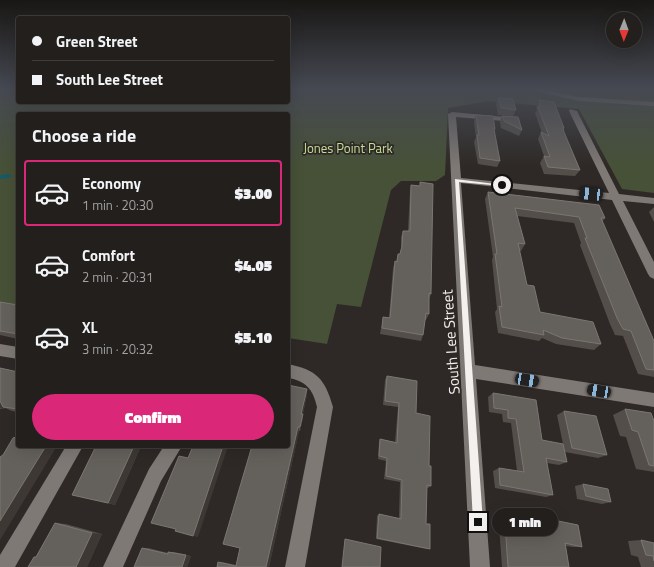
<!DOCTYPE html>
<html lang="en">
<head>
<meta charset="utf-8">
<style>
	:root { --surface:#221f1c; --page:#2a2725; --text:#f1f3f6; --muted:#a2a2a3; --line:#3f3d3b; --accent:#db2777 }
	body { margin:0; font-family:"Titillium Web",sans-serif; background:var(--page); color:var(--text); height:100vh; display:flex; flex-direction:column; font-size:15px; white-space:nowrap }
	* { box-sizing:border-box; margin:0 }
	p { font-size:13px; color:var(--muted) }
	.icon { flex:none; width:22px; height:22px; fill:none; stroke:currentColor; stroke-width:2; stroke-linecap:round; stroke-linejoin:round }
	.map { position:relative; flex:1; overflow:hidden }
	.sheet { position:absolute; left:16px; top:112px; width:274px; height:336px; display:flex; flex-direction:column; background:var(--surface); border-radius:4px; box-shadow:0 4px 16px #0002,0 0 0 1px var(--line) }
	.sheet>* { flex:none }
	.guide { position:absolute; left:16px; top:16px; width:274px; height:88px; border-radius:4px; box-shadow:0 4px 16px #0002,0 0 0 1px var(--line); display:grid; align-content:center; height:88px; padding:0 16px; background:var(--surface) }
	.needle { width:26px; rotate:181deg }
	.fabs { position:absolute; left:606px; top:12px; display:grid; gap:8px }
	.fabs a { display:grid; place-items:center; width:36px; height:36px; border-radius:50%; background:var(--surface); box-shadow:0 4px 16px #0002,0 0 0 1px var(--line); font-size:20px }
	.end { position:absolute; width:18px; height:18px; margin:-9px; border:5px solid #f3f0ed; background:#111; box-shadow:0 0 0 2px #111 }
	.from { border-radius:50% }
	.bubble { position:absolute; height:28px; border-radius:14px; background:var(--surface); box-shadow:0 4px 16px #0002,0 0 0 1px var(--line); font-size:13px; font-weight:800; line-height:28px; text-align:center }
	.car { position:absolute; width:12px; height:24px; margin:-12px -6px; border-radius:5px; box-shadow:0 0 3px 1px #0007; background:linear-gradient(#222 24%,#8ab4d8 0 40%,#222 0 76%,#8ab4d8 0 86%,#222 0) }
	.guide b { display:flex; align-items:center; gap:14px; height:38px; font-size:15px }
	.guide b+b { border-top:1px solid var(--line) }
	.guide i { width:10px; height:10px; background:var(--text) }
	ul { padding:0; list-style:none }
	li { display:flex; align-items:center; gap:12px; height:66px; margin:0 8px 6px; padding:0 8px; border:2px solid transparent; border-radius:4px }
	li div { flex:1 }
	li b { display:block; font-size:15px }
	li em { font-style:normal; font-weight:800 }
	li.on { border-color:var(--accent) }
	li>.icon { width:36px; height:36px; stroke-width:1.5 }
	h2 { padding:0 16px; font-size:18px; line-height:48px }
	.primary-button { display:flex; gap:8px; margin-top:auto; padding:8px 16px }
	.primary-button a { flex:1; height:46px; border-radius:24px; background:var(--accent); color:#fff; font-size:16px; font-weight:800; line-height:46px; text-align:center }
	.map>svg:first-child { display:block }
	.green { fill:#475137 }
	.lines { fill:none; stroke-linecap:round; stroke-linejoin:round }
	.stream { stroke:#135a6b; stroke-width:3.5 }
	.minor { fill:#7f7975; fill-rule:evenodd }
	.wall { fill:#534e4a }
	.shaded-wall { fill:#3d3834 }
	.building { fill:#64605c; stroke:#7b7672 }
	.route { fill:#f3f0ed }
	.labels { text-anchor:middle; stroke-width:3.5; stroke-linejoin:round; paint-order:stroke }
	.far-park-label { font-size:13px; fill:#c2df95; stroke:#2e2926 }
	.street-label { font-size:15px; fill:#f3f0ed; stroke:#2e2926 }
</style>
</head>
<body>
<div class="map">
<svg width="654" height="567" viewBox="0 0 654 567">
	<rect width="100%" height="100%" fill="#2e2926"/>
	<path class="green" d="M 0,88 L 18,88 L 18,102 L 288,102 L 288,88 L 654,88 L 654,193 L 622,189 L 579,109 L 488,101 L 448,108 L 445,175 L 436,181 L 401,181 L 391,190 L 361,307 L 337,304 L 327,344 L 288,338 L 288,114 L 18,114 L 18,307 L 0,304 Z"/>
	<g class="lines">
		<path class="stream" d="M 0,177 L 9,176"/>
		<g class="minor">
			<path d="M 522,88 L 535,88 L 579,97 L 654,102 L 654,106 L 579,101 Z"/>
			<path d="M 570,109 L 577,111 L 619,194 L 654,198 L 654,204 L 623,201 L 654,262 L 654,279 L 650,277 L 648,274 L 612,200 L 461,183 L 475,365 L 654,393 L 654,407 L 476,379 L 490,567 L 470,567 L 448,114 L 452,112 L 516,118 L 520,120 L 516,122 L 456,117 L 461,178 L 609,193 L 569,111 Z"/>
			<path d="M 0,344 L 18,347 L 18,359 L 0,356 Z"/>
			<path d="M 288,364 C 317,370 325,379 333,407 L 305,567 L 285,567 L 317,407 C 313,389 306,381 288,378 Z"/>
			<path d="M 66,446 L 83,446 L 15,567 L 0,567 L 0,555 Z"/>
			<path d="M 164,446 L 182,446 L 161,481 L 123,567 L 103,567 L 149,469 Z"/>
		</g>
	</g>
	<g class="wall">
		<path d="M 498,98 L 516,110 L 513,116 L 498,115 L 496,104 Z"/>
		<path d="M 539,100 L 564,128 L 563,130 L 580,170 L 575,176 L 544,174 L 540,163 L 544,156 L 538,139 L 541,132 L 542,133 L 535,113 L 537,111 L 536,107 Z"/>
		<path d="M 476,115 L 495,129 L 494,132 L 500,161 L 497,167 L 478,164 L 474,142 L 476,137 L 474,122 Z"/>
		<path d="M 502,116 L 522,130 L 519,136 L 501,128 L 500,122 Z"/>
		<path d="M 420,182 L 431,294 L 429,299 L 429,314 L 426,320 L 425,320 L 423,335 L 421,341 L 380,334 L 383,317 L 389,318 L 393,268 L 395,261 L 396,262 L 398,254 L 400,254 L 401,251 L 401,237 L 403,231 L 408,231 L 410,192 L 411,185 L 420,186 Z"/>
		<path d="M 488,192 L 605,218 L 602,222 L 654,341 L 654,377 L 638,374 L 623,336 L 615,335 L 610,324 L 580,245 L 581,243 L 574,223 L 517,216 L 525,244 L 521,251 L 519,251 L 527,285 L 540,312 L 601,344 L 594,350 L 556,344 L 542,338 L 539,341 L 498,333 L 495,312 L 497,309 L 492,260 L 493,257 L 485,199 Z"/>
		<path d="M 654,207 L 654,222 L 649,212 Z"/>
		<path d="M 0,302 L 18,305 L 18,339 L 0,335 Z"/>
		<path d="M 0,368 L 18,372 L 18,412 L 12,411 L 5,408 L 2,409 L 0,409 Z"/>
		<path d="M 387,376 L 416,413 L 429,466 L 431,486 L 428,488 L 427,488 L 426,524 L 430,549 L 427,549 L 376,539 L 377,516 L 379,514 L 399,518 L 400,482 L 384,479 L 386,461 L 378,459 L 379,443 L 380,439 L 395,442 L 398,407 L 383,405 L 385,380 Z"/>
		<path d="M 493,393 L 542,440 L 563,444 L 557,415 L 564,411 L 607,455 L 598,458 L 565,452 L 567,462 L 559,465 L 547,463 L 553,495 L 546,497 L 495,488 L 493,471 L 499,468 L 517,471 L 511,423 L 503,422 L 502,414 L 489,412 L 488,397 Z"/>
		<path d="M 307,394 L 303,414 L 303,418 L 300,431 L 299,431 L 269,567 L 217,567 L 218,562 L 222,562 L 236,565 L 240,548 Z"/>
		<path d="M 625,409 L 654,421 L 654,472 L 636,469 L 626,437 L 620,436 L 613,415 Z"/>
		<path d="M 96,446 L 141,446 L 115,505 L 72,495 Z"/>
		<path d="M 583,484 L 611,502 L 602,504 L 577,499 L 575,486 Z"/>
		<path d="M 504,510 L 582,547 L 573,547 L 566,546 L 569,567 L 502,567 L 498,512 Z"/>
		<path d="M 55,523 L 66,524 L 102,534 L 87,567 L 28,567 L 34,557 L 37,557 Z"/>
		<path d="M 345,539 L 380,567 L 342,567 L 345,540 Z"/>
		<path d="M 641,540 L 654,543 L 654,567 L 641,567 L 638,557 L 631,555 L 628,541 Z"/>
		<path d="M 142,548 L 148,548 L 168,553 L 168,552 L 174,552 L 191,556 L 187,567 Z"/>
	</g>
	<g class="shaded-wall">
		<path d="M 307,389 L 307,394 L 302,418 L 301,414 Z"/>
		<path d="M 0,401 L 3,407 L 5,408 L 2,409 L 0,408 Z"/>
		<path d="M 303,414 L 303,418 L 300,431 L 300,427 Z"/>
		<path d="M 298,427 L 299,431 L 269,567 L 266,567 Z"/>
		<path d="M 46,446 L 57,446 L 0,540 L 0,521 Z"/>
		<path d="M 134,446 L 141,446 L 115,505 L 108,503 Z"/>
		<path d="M 223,446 L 228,446 L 198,537 L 193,536 Z"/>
		<path d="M 92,533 L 102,534 L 87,567 L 76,567 Z"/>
		<path d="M 186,555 L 191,556 L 187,567 L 182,567 Z"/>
	</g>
	<g class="building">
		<path d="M 498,98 L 513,99 L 516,110 L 501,108 Z"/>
		<path d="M 539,100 L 554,102 L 564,128 L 563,128 L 564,132 L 580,170 L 548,167 L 544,156 L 550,157 L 541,132 L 549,136 L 538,107 L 540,107 Z"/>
		<path d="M 476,115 L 493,116 L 495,129 L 494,129 L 500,161 L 480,158 L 477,135 L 479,135 Z"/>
		<path d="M 502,116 L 518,117 L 522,130 L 504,121 Z"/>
		<path d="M 420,182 L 433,184 L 431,294 L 429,293 L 429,314 L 426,313 L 423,335 L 382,328 L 383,317 L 390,318 L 395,261 L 397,262 L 398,254 L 400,254 L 402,246 L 403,231 L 410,231 L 411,185 L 420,186 Z"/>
		<path d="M 488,192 L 599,205 L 605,218 L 601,218 L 654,341 L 654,370 L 646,369 L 631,331 L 623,329 L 617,318 L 585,238 L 587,238 L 579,217 L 515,208 L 525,244 L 518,243 L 527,285 L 534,286 L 540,312 L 593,322 L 601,344 L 562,338 L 543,330 L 544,335 L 502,327 L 499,306 L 502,307 L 495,254 L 497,254 Z"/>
		<path d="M 0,302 L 18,305 L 18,334 L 0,331 Z"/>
		<path d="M 0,368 L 18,372 L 18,409 L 3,407 L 0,401 Z"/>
		<path d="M 387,376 L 417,381 L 416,413 L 430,416 L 429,466 L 431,466 L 431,486 L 427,485 L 426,524 L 430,524 L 430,549 L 377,538 L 379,514 L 401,519 L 402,480 L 386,476 L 387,458 L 379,456 L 380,439 L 397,443 L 399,403 L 385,401 Z"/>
		<path d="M 288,385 L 307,389 L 301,414 L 303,414 L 300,427 L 298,427 L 266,567 L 217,567 L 218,562 L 236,566 L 240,548 L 223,544 L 252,446 L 288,446 Z"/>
		<path d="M 493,393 L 536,400 L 542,440 L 563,444 L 567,462 L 546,458 L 553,495 L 500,485 L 499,468 L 524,472 L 516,419 L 508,418 L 508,410 L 494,408 Z"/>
		<path d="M 625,409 L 651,413 L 654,421 L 654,466 L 649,465 L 638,432 L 632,430 Z"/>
		<path d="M 564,411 L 596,416 L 607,455 L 572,448 Z"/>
		<path d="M 18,434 L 18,446 L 46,446 L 0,521 L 0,457 L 3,455 L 13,438 L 16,437 Z"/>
		<path d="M 96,446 L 134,446 L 108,503 L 72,495 Z"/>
		<path d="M 193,446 L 223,446 L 193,536 L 175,531 L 176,529 L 151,523 L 179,456 L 188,458 Z"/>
		<path d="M 583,484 L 608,489 L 611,502 L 586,496 Z"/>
		<path d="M 504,510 L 578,525 L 582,547 L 565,543 L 569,567 L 508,567 Z"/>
		<path d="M 55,523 L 92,533 L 76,567 L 28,567 L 34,557 L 36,557 Z"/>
		<path d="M 345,539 L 381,547 L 380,567 L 342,567 Z"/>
		<path d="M 641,540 L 654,543 L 654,561 L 653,556 L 646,555 Z"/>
		<path d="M 142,548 L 168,554 L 168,552 L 186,555 L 182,567 L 134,567 Z"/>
	</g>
	<linearGradient id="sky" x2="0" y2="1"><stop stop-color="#191715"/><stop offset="0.53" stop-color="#464952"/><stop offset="1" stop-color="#464952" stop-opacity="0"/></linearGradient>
	<rect width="654" height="167" fill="url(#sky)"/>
	<path class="route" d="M 455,179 L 504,185 L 502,186 L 459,182 L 483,522 L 481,526 L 478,527 L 474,526 L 473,522 Z"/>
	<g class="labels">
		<g class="far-park-label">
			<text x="348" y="153">Jones Point Park</text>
		</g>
		<g class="street-label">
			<text transform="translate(451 342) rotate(-94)" y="5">South Lee Street</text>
		</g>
	</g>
</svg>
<div class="fabs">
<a><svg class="needle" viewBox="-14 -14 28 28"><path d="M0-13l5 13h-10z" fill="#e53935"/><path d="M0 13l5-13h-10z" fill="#a2a2a3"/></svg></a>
</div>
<i class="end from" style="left:502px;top:185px"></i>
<i class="end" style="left:478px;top:522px"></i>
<div class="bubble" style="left:492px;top:508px;width:66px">1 min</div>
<i class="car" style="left:591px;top:194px;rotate:276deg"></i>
<i class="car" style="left:527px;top:380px;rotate:99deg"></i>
<i class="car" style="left:599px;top:391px;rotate:279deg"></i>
<div class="guide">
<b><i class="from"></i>Green Street</b>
<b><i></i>South Lee Street</b>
</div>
<section class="sheet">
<h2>Choose a ride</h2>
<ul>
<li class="on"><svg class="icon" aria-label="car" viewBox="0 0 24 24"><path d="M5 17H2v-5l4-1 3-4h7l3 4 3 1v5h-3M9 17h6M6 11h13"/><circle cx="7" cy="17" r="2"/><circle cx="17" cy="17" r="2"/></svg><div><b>Economy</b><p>1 min · 20:30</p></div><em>$3.00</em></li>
<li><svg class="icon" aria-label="car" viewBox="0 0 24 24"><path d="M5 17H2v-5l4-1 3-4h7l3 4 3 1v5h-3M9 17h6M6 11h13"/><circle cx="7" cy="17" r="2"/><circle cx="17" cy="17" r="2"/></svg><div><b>Comfort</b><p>2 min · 20:31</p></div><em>$4.05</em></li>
<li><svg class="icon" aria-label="car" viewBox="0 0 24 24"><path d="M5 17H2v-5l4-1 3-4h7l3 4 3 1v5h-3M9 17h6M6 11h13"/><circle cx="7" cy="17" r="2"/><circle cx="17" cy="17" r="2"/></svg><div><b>XL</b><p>3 min · 20:32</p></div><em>$5.10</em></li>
</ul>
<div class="primary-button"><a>Confirm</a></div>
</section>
</div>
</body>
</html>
